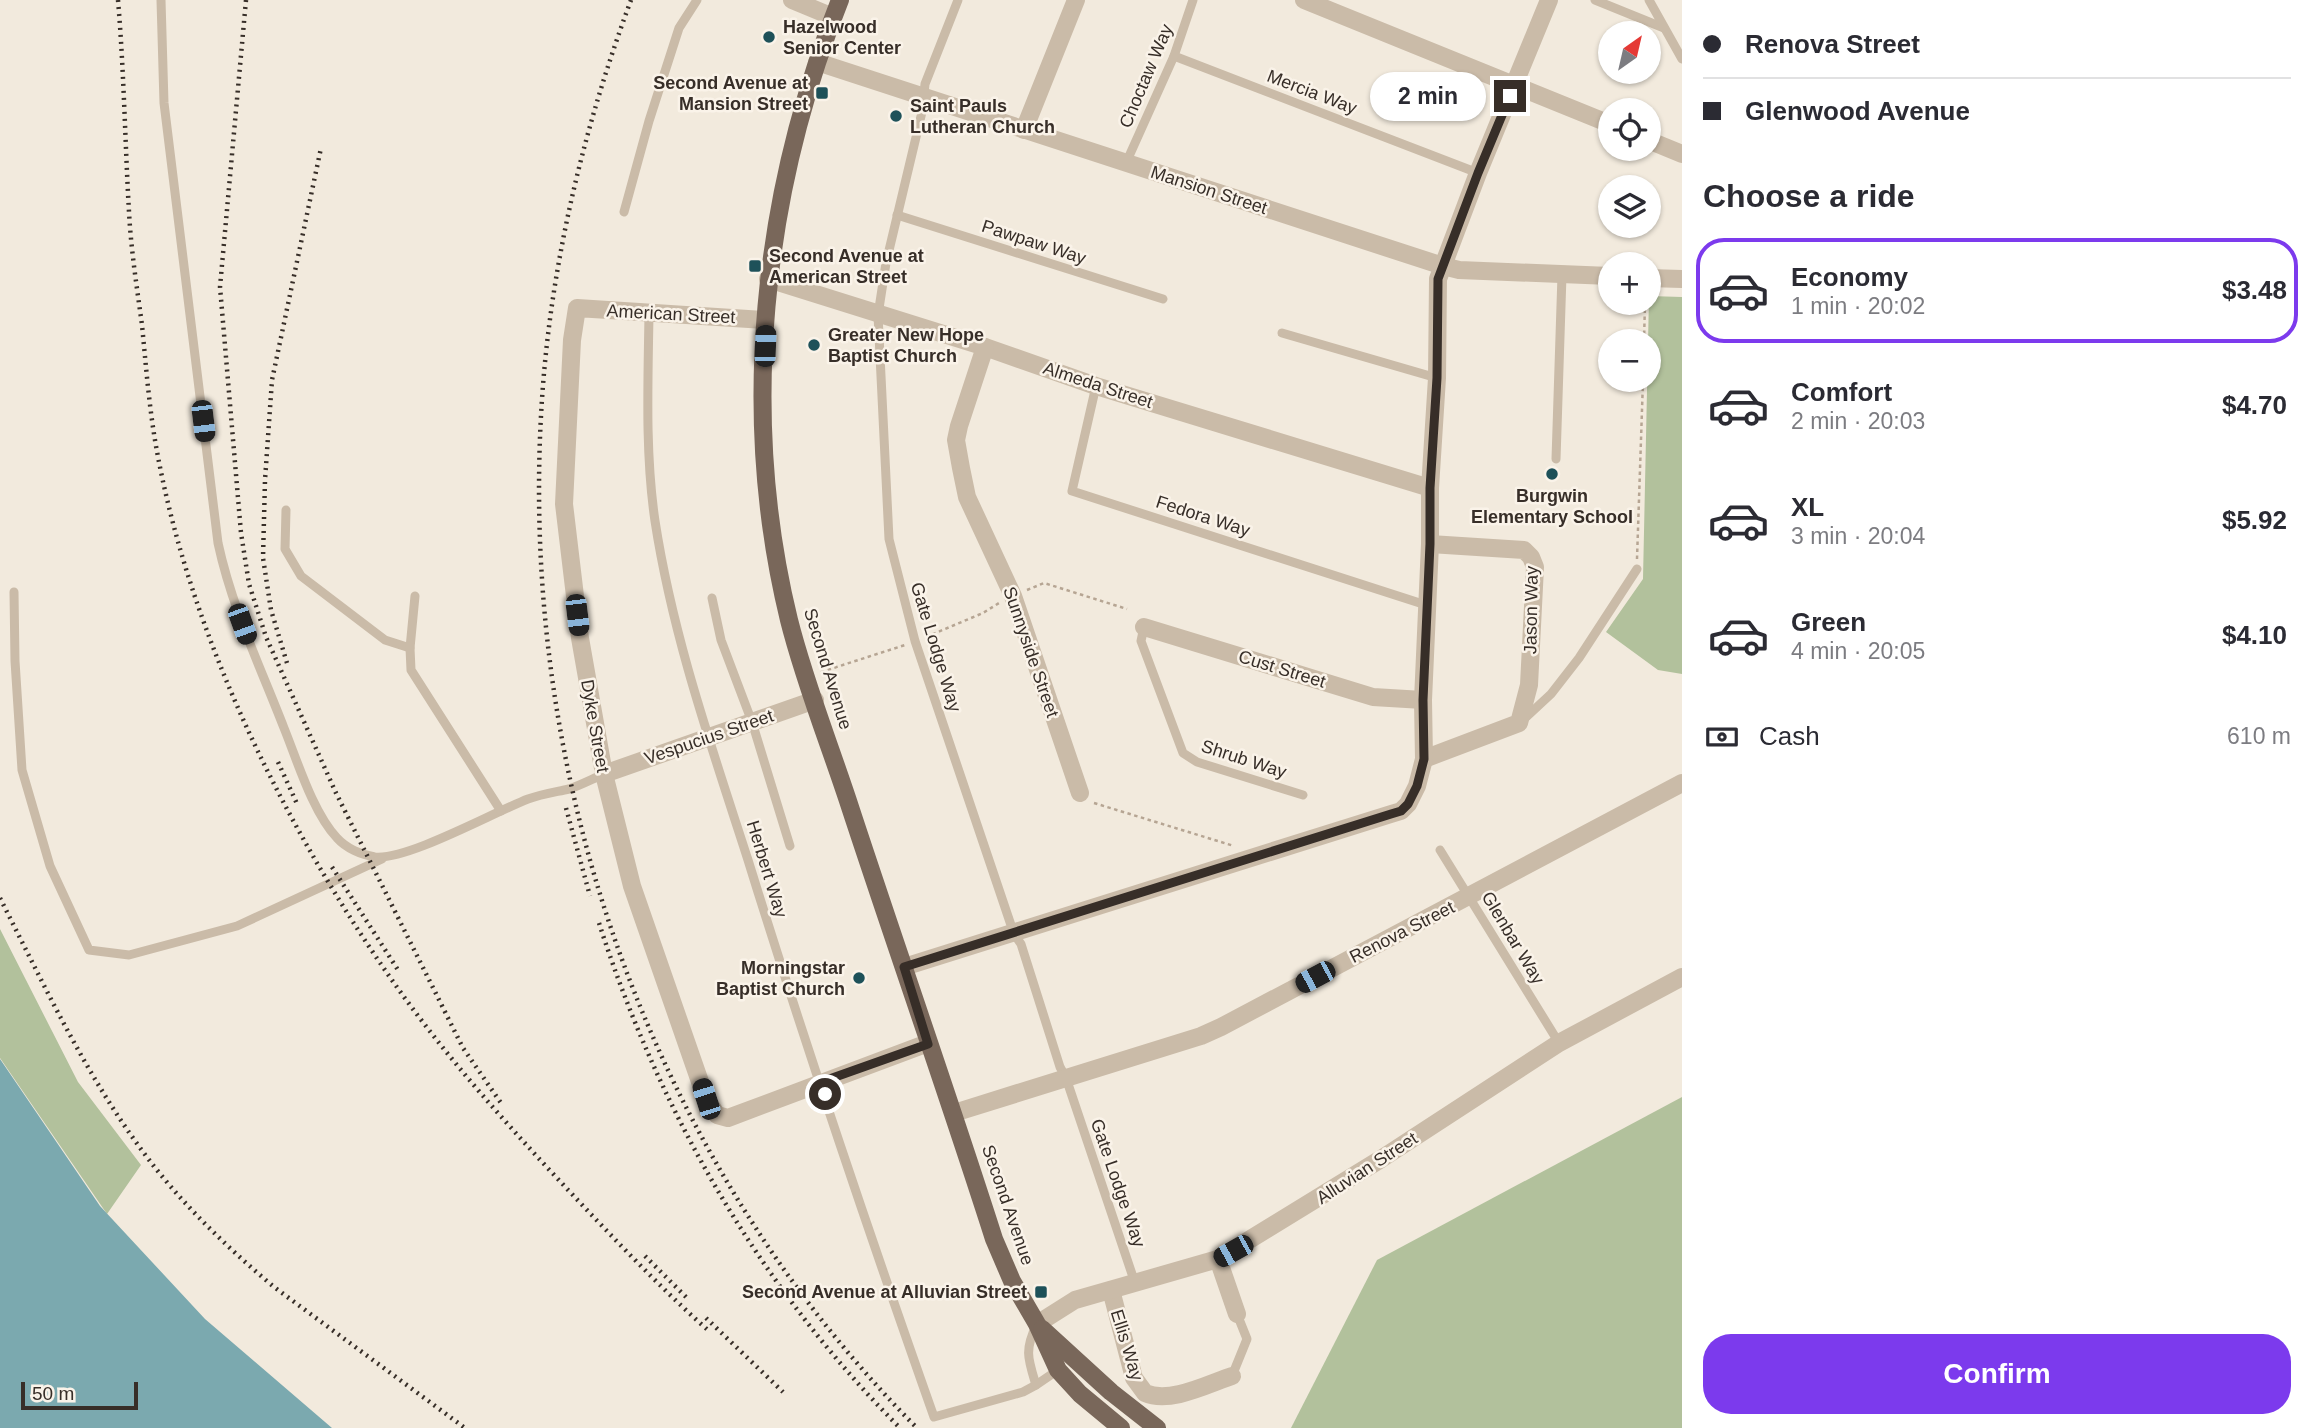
<!DOCTYPE html>
<html lang="en">
<head>
<meta charset="utf-8">
<style>
	:root { --surface:#fff; --page:#f2f2f3; --text:#2b2b33; --muted:#7c7c81; --line:#e1e1e2; --accent:#7c3aed }
	body { margin:0; font-family:Arial,sans-serif; background:var(--page); color:var(--text); height:100vh; display:flex; flex-direction:column; font-size:26px; white-space:nowrap }
	* { box-sizing:border-box; margin:0 }
	p { font-size:23px; color:var(--muted) }
	.icon { flex:none; width:38px; height:38px; fill:none; stroke:currentColor; stroke-width:2; stroke-linecap:round; stroke-linejoin:round }
	.map { position:relative; flex:1; overflow:hidden }
	.drawer { display:flex; flex-direction:column; background:var(--surface); width:630px }
	.drawer>* { flex:none }
	.guide { display:grid; align-content:center; height:154px; padding:0 21px; background:var(--surface) }
	.needle { width:46px; rotate:34deg }
	.controls { position:absolute; left:1598px; top:21px; display:grid; gap:14px }
	.controls a { display:grid; place-items:center; width:63px; height:63px; border-radius:50%; background:var(--surface); box-shadow:0 2px 5px #0004; font-size:35px }
	.scale { position:absolute; left:21px; bottom:18px; width:117px; box-sizing:border-box; padding-left:7px; border:4px solid #372e28; border-top:0; font-size:19px; line-height:24px; white-space:nowrap; color:#372e28; -webkit-text-stroke:5px #faf3e9; paint-order:stroke }
	.end { position:absolute; width:32px; height:32px; margin:-16px; border:9px solid #372e28; background:#fff; box-shadow:0 0 0 4px #fff }
	.from { border-radius:50% }
	.bubble { position:absolute; height:49px; border-radius:24px; background:var(--surface); box-shadow:0 2px 5px #0004; font-size:23px; font-weight:700; line-height:49px; text-align:center }
	.car { position:absolute; width:21px; height:42px; margin:-21px -10px; border-radius:9px; box-shadow:0 0 5px 2px #0007; background:linear-gradient(#222 24%,#8ab4d8 0 40%,#222 0 76%,#8ab4d8 0 86%,#222 0) }
	.guide b { display:flex; align-items:center; gap:24px; height:66px; font-size:26px }
	.guide b+b { border-top:2px solid var(--line) }
	.guide i { width:18px; height:18px; background:var(--text) }
	ul { padding:0; list-style:none }
	li { display:flex; align-items:center; gap:21px; height:105px; margin:0 14px 10px; padding:0 7px; border:4px solid transparent; border-radius:28px }
	li div { flex:1 }
	li b { display:block; font-size:26px }
	li em { font-style:normal; font-weight:700 }
	li.active { border-color:var(--accent) }
	li>.icon { width:63px; height:63px; stroke-width:1.5 }
	h2 { padding:0 21px; font-size:32px; line-height:84px }
	.pay { display:flex; align-items:center; gap:18px; height:77px; padding:0 21px; font-size:26px }
	.pay p { margin-inline-start:auto }
	.primary-button { display:flex; gap:14px; margin-top:auto; padding:14px 21px }
	.primary-button a { flex:1; height:80px; border-radius:28px; background:var(--accent); color:#fff; font-size:28px; font-weight:700; line-height:80px; text-align:center }
	main { display:flex; flex:1; min-height:0 }
	.map>svg:first-child { display:block }
	.green { fill:#b2c19c }
	.water { fill:#7ba9af }
	.lines { fill:none; stroke-linecap:round; stroke-linejoin:round }
	.path { stroke:#b6a593; stroke-width:2.5; stroke-dasharray:3.5 3.5; stroke-linecap:butt }
	.service { stroke:#cabba8; stroke-width:9 }
	.minor { stroke:#cabba8; stroke-width:18 }
	.primary { stroke:#79675a; stroke-width:18 }
	.rail { stroke:#372e28; stroke-width:4.5; stroke-dasharray:2 5; stroke-linecap:butt }
	.route { stroke:#372e28; stroke-width:9 }
	.poi-dot { fill:#1e5159; stroke:#faf3e9; stroke-width:2.5 }
	.labels { text-anchor:middle; stroke-width:5; stroke-linejoin:round; paint-order:stroke }
	.poi-label { font-size:18px; font-weight:bold; fill:#372e28; stroke:#faf3e9; text-anchor:start }
	.street-label { font-size:18px; fill:#372e28; stroke:#faf3e9 }
</style>
</head>
<body>
<main>
<div class="map">
<svg width="1682" height="1428" viewBox="0 0 1682 1428">
	<rect width="100%" height="100%" fill="#f2eadd"/>
	<g class="green">
		<path d="M 1649,296 L 1682,297 L 1682,674 L 1658,670 L 1606,632 L 1643,579 Z"/>
		<path d="M 0,929 L 78,1082 L 141,1165 L 107,1214 L 0,1058 Z"/>
		<path d="M 1682,1097 L 1682,1428 L 1291,1428 L 1377,1260 Z"/>
	</g>
	<path class="water" d="M 0,1059 L 100,1206 L 205,1319 L 332,1428 L 0,1428 Z"/>
	<g class="lines">
		<g class="path">
			<path d="M 1644,341 L 1645,303"/>
			<path d="M 1637,559 L 1643,380"/>
			<path d="M 1027,590 L 1044,583 L 1127,609"/>
			<path d="M 926,637 L 983,613 L 999,603"/>
			<path d="M 821,672 L 905,645"/>
			<path d="M 1094,803 L 1234,846"/>
		</g>
		<g class="service">
			<path d="M 161,0 L 164,103 L 218,543 C 232,608 260,666 284,728 C 297,760 313,813 337,838 C 346,848 361,855 375,857 C 408,860 492,813 528,799 C 542,794 556,792 569,789 C 581,785 592,779 604,774"/>
			<path d="M 958,0 L 925,84 L 922,112 L 886,263 L 878,315 L 889,539 L 915,641 L 1014,934 L 1021,944 L 1060,1067 L 1066,1078 L 1135,1283"/>
			<path d="M 1595,0 L 1664,28"/>
			<path d="M 1649,0 L 1682,59"/>
			<path d="M 1174,56 L 1478,173"/>
			<path d="M 1126,163 L 1174,56 L 1193,0"/>
			<path d="M 624,212 L 649,121 L 679,28 L 697,0"/>
			<path d="M 897,215 L 1163,299"/>
			<path d="M 649,314 C 648,382 645,453 655,521 C 673,638 712,748 748,860 C 806,1047 869,1233 934,1417 L 1023,1392 L 1036,1385 L 1058,1370"/>
			<path d="M 1282,333 L 1437,378"/>
			<path d="M 1096,386 L 1072,491 L 1426,605"/>
			<path d="M 1556,459 L 1562,275"/>
			<path d="M 286,510 L 285,549 L 301,576 L 385,640 L 410,648"/>
			<path d="M 14,592 L 15,661 L 22,770 L 50,866 L 89,950 L 129,955 L 237,926 L 382,859"/>
			<path d="M 415,596 L 410,648 L 411,670 L 501,811"/>
			<path d="M 712,598 L 721,640 L 752,722 L 790,846"/>
			<path d="M 1144,627 L 1141,641 L 1183,753 L 1197,762 L 1303,795"/>
			<path d="M 1523,720 L 1551,694 L 1579,658 L 1637,569"/>
			<path d="M 1440,850 L 1559,1043"/>
			<path d="M 1232,1376 L 1247,1339 L 1237,1314"/>
			<path d="M 1036,1385 C 1028,1359 1024,1350 1037,1324"/>
		</g>
		<g class="minor">
			<path d="M 792,0 L 833,17"/>
			<path d="M 1304,0 L 1610,124"/>
			<path d="M 817,62 L 1443,266 L 1459,270 L 1610,276"/>
			<path d="M 1024,130 L 1076,0"/>
			<path d="M 1648,140 L 1682,154"/>
			<path d="M 1648,278 L 1682,279"/>
			<path d="M 768,279 L 985,347 L 1096,386 L 1430,488"/>
			<path d="M 765,320 L 577,308 L 572,340 L 564,504 L 580,638 L 604,774 L 632,886 L 706,1099 L 717,1115 L 728,1118 L 928,1043"/>
			<path d="M 985,347 L 959,426 L 956,440 L 961,468 L 967,497 L 1013,596 L 1080,793"/>
			<path d="M 1144,627 L 1373,697 L 1423,700"/>
			<path d="M 1424,759 L 1519,723 L 1529,685 L 1535,567 L 1531,557 L 1524,550 L 1430,544"/>
			<path d="M 604,774 L 815,700"/>
			<path d="M 904,967 L 1391,814 L 1401,811 L 1408,804 L 1417,786 L 1424,759 L 1423,700 L 1430,544 L 1430,488 L 1437,378 L 1438,279 L 1478,173 L 1549,0"/>
			<path d="M 954,1113 L 1201,1036 L 1221,1027 L 1682,783"/>
			<path d="M 1218,1259 L 1237,1314"/>
			<path d="M 1111,1290 L 1134,1378 L 1145,1393 C 1170,1404 1208,1384 1232,1376"/>
			<path d="M 1037,1324 L 1075,1300 L 1218,1259 L 1381,1159 L 1559,1043 L 1682,977"/>
		</g>
		<g class="primary">
			<path d="M 840,0 C 762,195 739,415 789,620 C 805,684 831,748 851,810 C 898,953 948,1095 994,1239 L 1012,1281 L 1037,1324 L 1058,1370 L 1080,1394 L 1121,1428"/>
			<path d="M 1042,1329 L 1111,1392 L 1157,1428"/>
		</g>
		<g class="rail">
			<path d="M 118,0 C 124,71 125,142 129,212 C 131,250 137,288 142,325 C 146,366 149,406 156,446 C 190,637 287,833 399,990 C 455,1068 520,1139 586,1209 C 626,1251 666,1293 710,1332"/>
			<path d="M 246,0 L 220,287 L 241,533 L 249,584 L 266,637 L 336,793 L 463,1048 L 501,1103"/>
			<path d="M 631,0 C 584,127 551,263 542,399 C 517,776 650,1159 917,1428"/>
			<path d="M 287,663 L 271,610 L 263,558 L 265,480 L 272,380 L 321,148"/>
			<path d="M 278,762 L 298,806"/>
			<path d="M 566,808 L 590,896"/>
			<path d="M 332,867 L 398,970"/>
			<path d="M 0,898 C 42,981 83,1069 138,1145 C 176,1198 223,1244 274,1287 L 465,1428"/>
			<path d="M 599,923 C 660,1113 759,1286 900,1428"/>
			<path d="M 645,1256 L 687,1298"/>
			<path d="M 706,1318 L 783,1392"/>
		</g>
	</g>
	<g class="lines">
		<path class="route" d="M 825,1094 L 821,1082 L 928,1044 L 904,967 L 1391,814 L 1401,811 L 1408,804 L 1417,786 L 1424,759 L 1423,700 L 1430,544 L 1430,488 L 1437,378 L 1438,279 L 1478,173 L 1510,96"/>
	</g>
	<g class="poi-dot">
		<circle cx="769" cy="37" r="7"/>
		<rect x="815" y="86" width="14" height="14" rx="3.5"/>
		<circle cx="896" cy="116" r="7"/>
		<rect x="748" y="259" width="14" height="14" rx="3.5"/>
		<circle cx="814" cy="345" r="7"/>
		<circle cx="1552" cy="474" r="7"/>
		<circle cx="859" cy="978" r="7"/>
		<rect x="1034" y="1285" width="14" height="14" rx="3.5"/>
	</g>
	<g class="labels">
		<g class="poi-label">
			<text x="783" y="33">Hazelwood<tspan x="783" dy="21">Senior Center</tspan></text>
			<text x="808" y="89" text-anchor="end">Second Avenue at<tspan x="808" dy="21">Mansion Street</tspan></text>
			<text x="910" y="112">Saint Pauls<tspan x="910" dy="21">Lutheran Church</tspan></text>
			<text x="769" y="262">Second Avenue at<tspan x="769" dy="21">American Street</tspan></text>
			<text x="828" y="341">Greater New Hope<tspan x="828" dy="21">Baptist Church</tspan></text>
			<text x="1552" y="502" text-anchor="middle">Burgwin<tspan x="1552" dy="21">Elementary School</tspan></text>
			<text x="845" y="974" text-anchor="end">Morningstar<tspan x="845" dy="21">Baptist Church</tspan></text>
			<text x="1027" y="1298" text-anchor="end">Second Avenue at Alluvian Street</text>
		</g>
		<g class="street-label">
			<text transform="translate(1146 76) rotate(-67)" y="6">Choctaw Way</text>
			<text transform="translate(1312 92) rotate(21)" y="6">Mercia Way</text>
			<text transform="translate(1209 190) rotate(18)" y="6">Mansion Street</text>
			<text transform="translate(1034 242) rotate(18)" y="6">Pawpaw Way</text>
			<text transform="translate(671 314) rotate(3)" y="6">American Street</text>
			<text transform="translate(1098 385) rotate(18)" y="6">Almeda Street</text>
			<text transform="translate(1203 516) rotate(18)" y="6">Fedora Way</text>
			<text transform="translate(1531 610) rotate(-89)" y="6">Jason Way</text>
			<text transform="translate(936 647) rotate(73)" y="6">Gate Lodge Way</text>
			<text transform="translate(1031 652) rotate(71)" y="6">Sunnyside Street</text>
			<text transform="translate(828 669) rotate(73)" y="6">Second Avenue</text>
			<text transform="translate(1282 669) rotate(17)" y="6">Cust Street</text>
			<text transform="translate(595 726) rotate(80)" y="6">Dyke Street</text>
			<text transform="translate(709 737) rotate(-19)" y="6">Vespucius Street</text>
			<text transform="translate(1244 759) rotate(18)" y="6">Shrub Way</text>
			<text transform="translate(767 869) rotate(73)" y="6">Herbert Way</text>
			<text transform="translate(1402 932) rotate(-27)" y="6">Renova Street</text>
			<text transform="translate(1513 938) rotate(59)" y="6">Glenbar Way</text>
			<text transform="translate(1367 1168) rotate(-33)" y="6">Alluvian Street</text>
			<text transform="translate(1118 1183) rotate(71)" y="6">Gate Lodge Way</text>
			<text transform="translate(1008 1205) rotate(71)" y="6">Second Avenue</text>
			<text transform="translate(1127 1345) rotate(73)" y="6">Ellis Way</text>
		</g>
	</g>
</svg>
<div class="controls">
<a><svg class="needle" viewBox="-14 -14 28 28"><path d="M0-13l5 13h-10z" fill="#e53935"/><path d="M0 13l5-13h-10z" fill="#7c7c81"/></svg></a>
<a><svg class="icon" aria-label="locate" viewBox="0 0 24 24"><circle cx="12" cy="12" r="6"/><path d="M12 2v4M12 18v4M2 12h4M18 12h4"/></svg></a>
<a><svg class="icon" aria-label="layers" viewBox="0 0 24 24"><path d="M12 4l9 5-9 5-9-5zM3 14l9 5 9-5"/></svg></a>
<a>+</a>
<a>−</a>
</div>
<div class="scale">50 m</div>
<i class="end from" style="left:825px;top:1094px"></i>
<i class="end" style="left:1510px;top:96px"></i>
<div class="bubble" style="left:1370px;top:72px;width:116px">2 min</div>
<i class="car" style="left:765px;top:346px;rotate:2deg"></i>
<i class="car" style="left:203px;top:421px;rotate:173deg"></i>
<i class="car" style="left:577px;top:615px;rotate:173deg"></i>
<i class="car" style="left:242px;top:624px;rotate:160deg"></i>
<i class="car" style="left:1315px;top:977px;rotate:242deg"></i>
<i class="car" style="left:706px;top:1099px;rotate:342deg"></i>
<i class="car" style="left:1233px;top:1251px;rotate:241deg"></i>
</div>
<section class="drawer">
<div class="guide">
<b><i class="from"></i>Renova Street</b>
<b><i></i>Glenwood Avenue</b>
</div>
<h2>Choose a ride</h2>
<ul>
<li class="active"><svg class="icon" aria-label="car" viewBox="0 0 24 24"><path d="M5 17H2v-5l4-1 3-4h7l3 4 3 1v5h-3M9 17h6M6 11h13"/><circle cx="7" cy="17" r="2"/><circle cx="17" cy="17" r="2"/></svg><div><b>Economy</b><p>1 min · 20:02</p></div><em>$3.48</em></li>
<li><svg class="icon" aria-label="car" viewBox="0 0 24 24"><path d="M5 17H2v-5l4-1 3-4h7l3 4 3 1v5h-3M9 17h6M6 11h13"/><circle cx="7" cy="17" r="2"/><circle cx="17" cy="17" r="2"/></svg><div><b>Comfort</b><p>2 min · 20:03</p></div><em>$4.70</em></li>
<li><svg class="icon" aria-label="car" viewBox="0 0 24 24"><path d="M5 17H2v-5l4-1 3-4h7l3 4 3 1v5h-3M9 17h6M6 11h13"/><circle cx="7" cy="17" r="2"/><circle cx="17" cy="17" r="2"/></svg><div><b>XL</b><p>3 min · 20:04</p></div><em>$5.92</em></li>
<li><svg class="icon" aria-label="car" viewBox="0 0 24 24"><path d="M5 17H2v-5l4-1 3-4h7l3 4 3 1v5h-3M9 17h6M6 11h13"/><circle cx="7" cy="17" r="2"/><circle cx="17" cy="17" r="2"/></svg><div><b>Green</b><p>4 min · 20:05</p></div><em>$4.10</em></li>
</ul>
<div class="pay"><svg class="icon" aria-label="cash" viewBox="0 0 24 24"><path d="M3 7h18v10H3z"/><circle cx="12" cy="12" r="2"/></svg>Cash<p>610 m</p></div>
<div class="primary-button"><a>Confirm</a></div>
</section>
</main>
</body>
</html>
